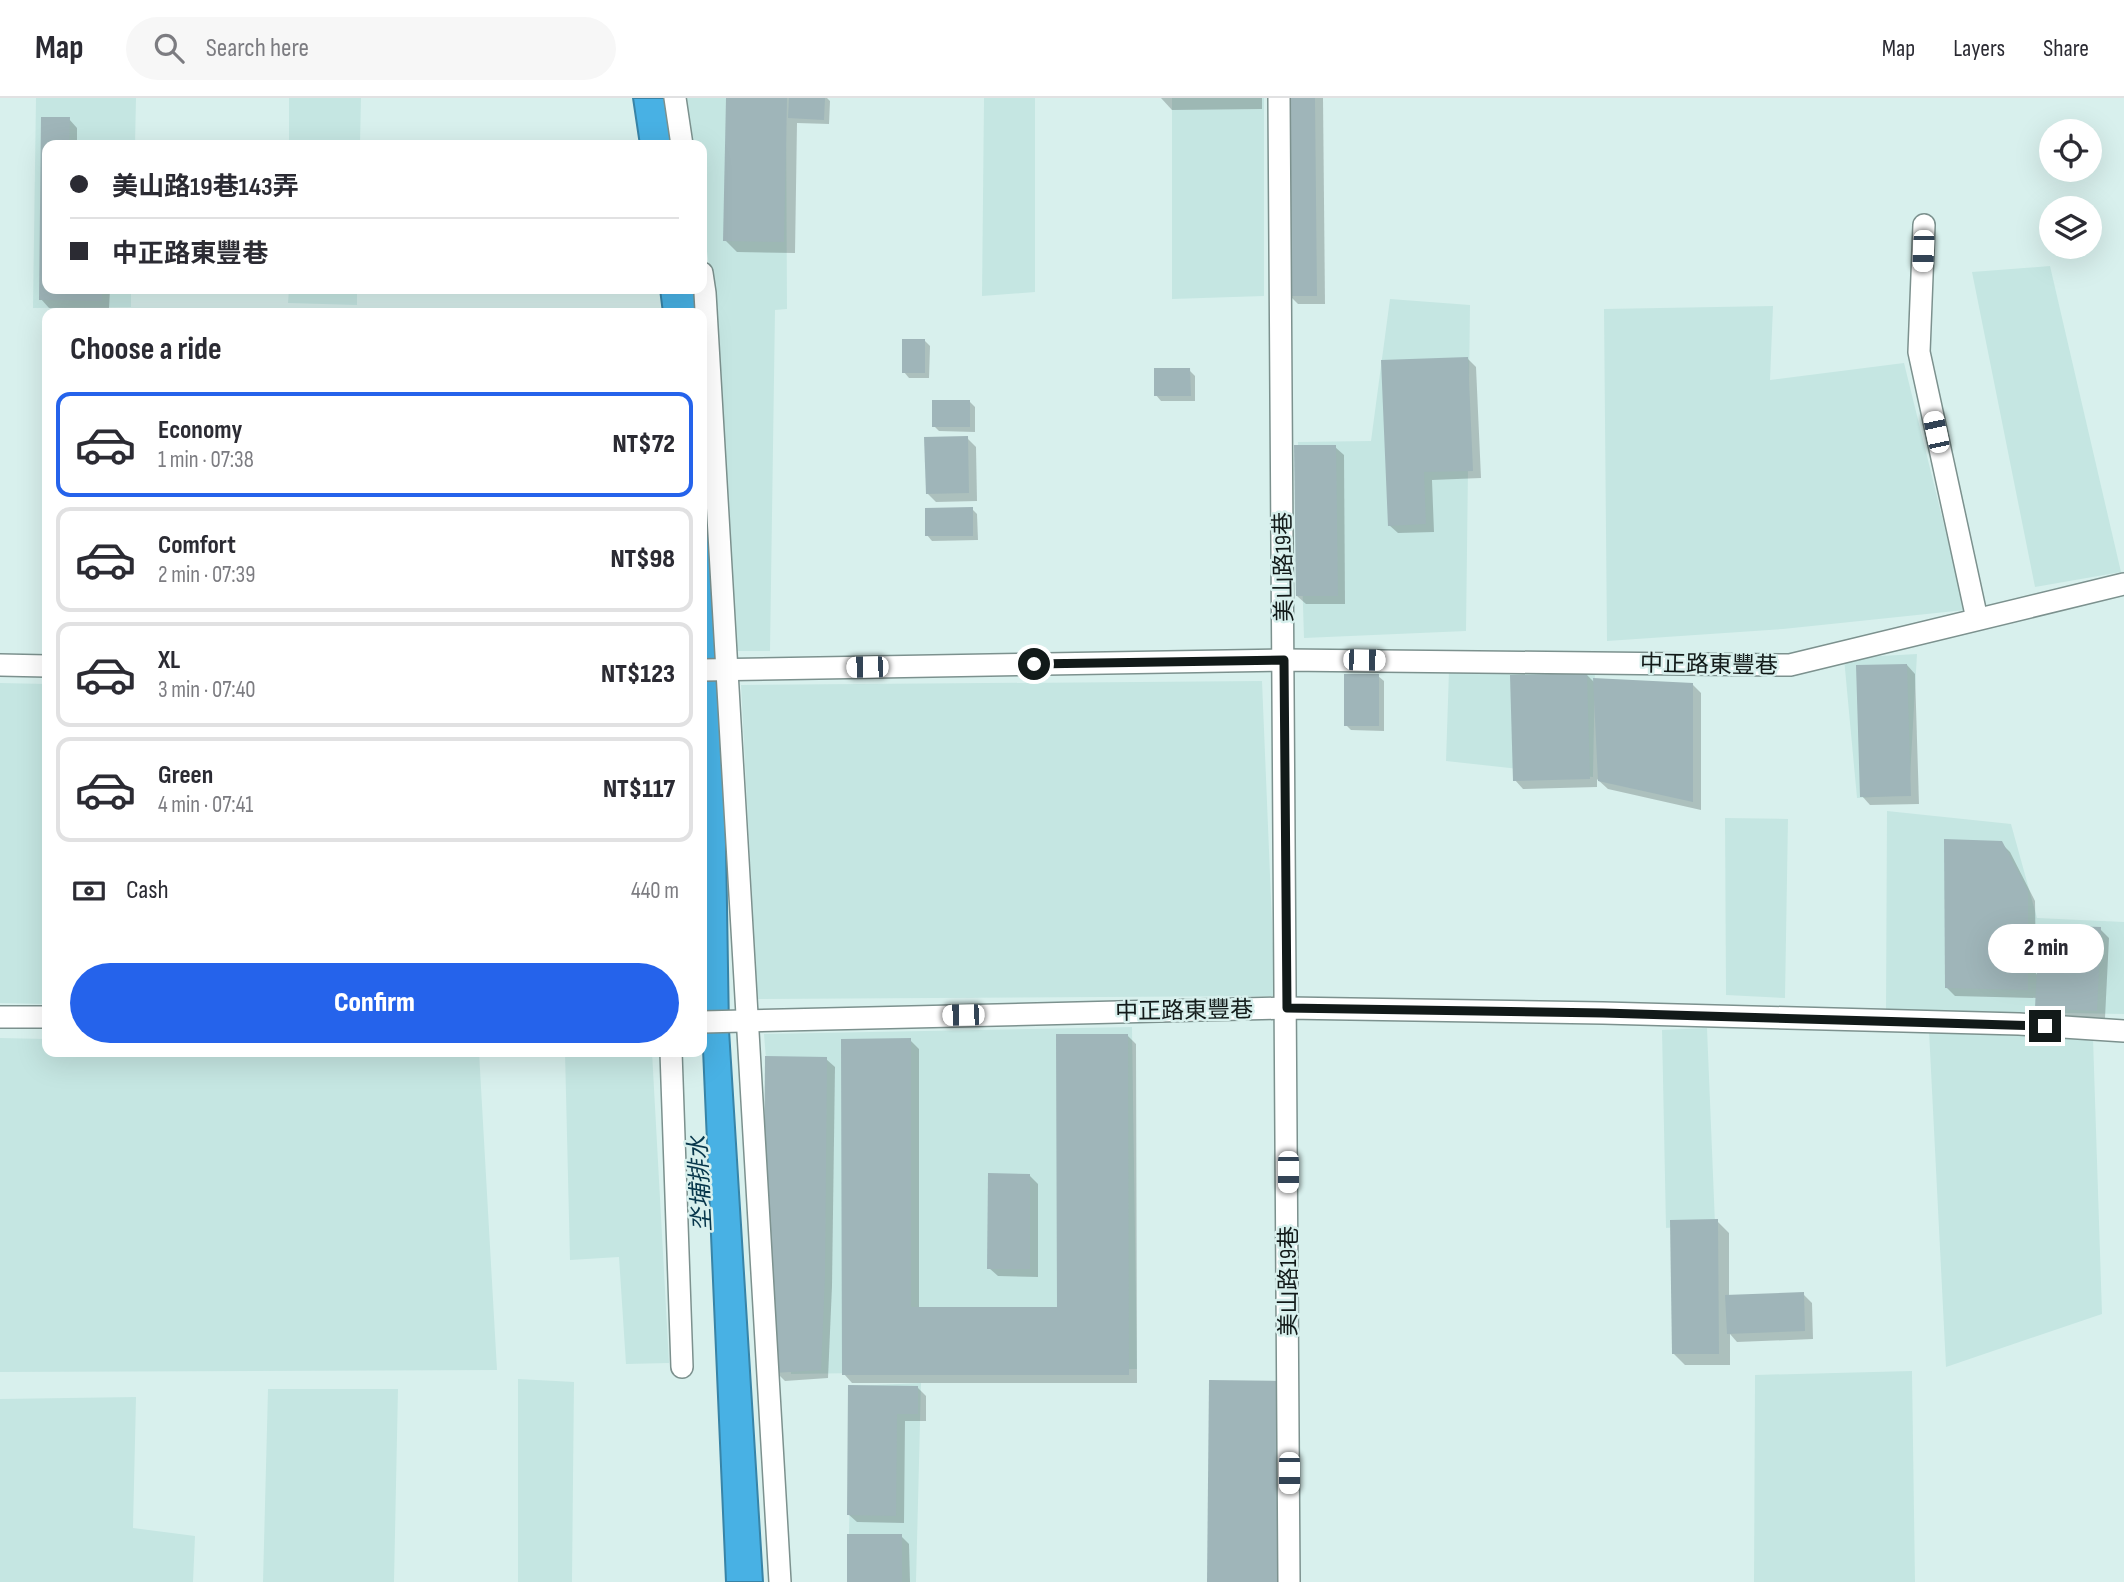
<!DOCTYPE html>
<html lang="en">
<head>
<meta charset="utf-8">
<style>
	:root { --surface:#fff; --page:#f7f7f7; --text:#2b2b33; --muted:#7c7c81; --line:#e1e1e2; --accent:#2563eb }
	body { margin:0; font-family:"Sofia Sans Condensed","Noto Sans TC",sans-serif; background:var(--page); color:var(--text); height:100vh; display:flex; flex-direction:column; font-size:26px; white-space:nowrap }
	* { box-sizing:border-box; margin:0 }
	p { font-size:23px; color:var(--muted) }
	.icon { flex:none; width:38px; height:38px; fill:none; stroke:currentColor; stroke-width:2; stroke-linecap:round; stroke-linejoin:round }
	.map { position:relative; flex:1; overflow:hidden }
	.details { position:absolute; left:42px; top:210px; width:665px; height:749px; display:flex; flex-direction:column; background:var(--surface); border-radius:14px; box-shadow:0 7px 28px #0002 }
	.details>* { flex:none }
	.guide { position:absolute; left:42px; top:42px; width:665px; height:154px; border-radius:14px; box-shadow:0 7px 28px #0002; display:grid; align-content:center; height:154px; padding:0 28px; background:var(--surface) }
	.buttons { position:absolute; left:2039px; top:21px; display:grid; gap:14px }
	.buttons a { display:grid; place-items:center; width:63px; height:63px; border-radius:50%; background:var(--surface); box-shadow:0 7px 28px #0002; font-size:35px }
	.end { position:absolute; width:32px; height:32px; margin:-16px; border:9px solid #121a19; background:#fff; box-shadow:0 0 0 4px #fff }
	.from { border-radius:50% }
	.bubble { position:absolute; height:49px; border-radius:24px; background:var(--surface); box-shadow:0 7px 28px #0002; font-size:23px; font-weight:800; line-height:49px; text-align:center }
	.car { position:absolute; width:21px; height:42px; margin:-21px -10px; border-radius:9px; box-shadow:0 0 5px 2px #0007; background:linear-gradient(#fff 24%,#345 0 40%,#fff 0 76%,#345 0 86%,#fff 0) }
	.guide b { display:flex; align-items:center; gap:24px; height:66px; font-size:26px }
	.guide b+b { border-top:2px solid var(--line) }
	.guide i { width:18px; height:18px; background:var(--text) }
	ul { padding:0; list-style:none }
	li { display:flex; align-items:center; gap:21px; height:105px; margin:0 14px 10px; padding:0 14px; border:4px solid var(--line); border-radius:14px }
	li div { flex:1 }
	li b { display:block; font-size:26px }
	li em { font-style:normal; font-weight:800 }
	li.selected { border-color:var(--accent) }
	li>.icon { width:63px; height:63px; stroke-width:1.5 }
	h2 { padding:0 28px; font-size:32px; line-height:84px }
	.pay { display:flex; align-items:center; gap:18px; height:77px; padding:0 28px; font-size:26px }
	.pay p { margin-inline-start:auto }
	.cta { display:flex; gap:14px; margin-top:auto; padding:14px 28px }
	.cta a { flex:1; height:80px; border-radius:42px; background:var(--accent); color:#fff; font-size:28px; font-weight:800; line-height:80px; text-align:center }
	header { display:flex; align-items:center; gap:42px; box-sizing:border-box; height:98px; padding:0 35px; background:var(--surface); border-bottom:2px solid var(--line) }
	header strong { font-size:33px }
	nav { display:flex; gap:38px; margin-inline-start:auto; font-size:24px }
	.search { width:490px; height:63px; background:var(--page); display:flex; align-items:center; gap:18px; box-sizing:border-box; padding:0 24px; border-radius:38px; color:var(--muted); font-size:26px }
	.map>svg:first-child { display:block }
	.built { fill:#c5e6e2 }
	.water { fill:#48b1e4; stroke:#3884a7; stroke-width:2 }
	.shadow { fill:#0003 }
	.building { fill:#9fb5b9 }
	.lines { fill:none; stroke-linecap:round; stroke-linejoin:round }
	.minor-casing { stroke:#7c918e; stroke-width:24 }
	.minor { stroke:#fff; stroke-width:21 }
	.route { stroke:#121a19; stroke-width:9 }
	.labels { text-anchor:middle; stroke-width:5; stroke-linejoin:round; paint-order:stroke }
	.street-label { font-size:23px; fill:#121a19; stroke:#d8f0ed }
	.water-label { font-size:24px; font-style:italic; fill:#07364b; stroke:#d8f0ed }
</style>
</head>
<body>
<header>
<strong>Map</strong>
<div class="search"><svg class="icon" aria-label="search" viewBox="0 0 24 24"><circle cx="10" cy="10" r="6"/><path d="M15 15l6 6"/></svg>Search here</div>
<nav><a>Map</a><a>Layers</a><a>Share</a></nav>
</header>
<div class="map">
<svg width="2124" height="1484" viewBox="0 0 2124 1484">
	<rect width="100%" height="100%" fill="#d8f0ed"/>
	<g class="built">
		<path d="M 36,0 L 136,0 L 135,47 L 47,47 L 47,191 L 131,191 L 131,209 L 33,210 Z"/>
		<path d="M 289,0 L 361,0 L 360,47 L 289,47 Z"/>
		<path d="M 686,0 L 786,0 L 787,211 L 775,212 L 770,553 L 736,553 L 714,205 L 702,116 L 702,47 L 693,47 Z"/>
		<path d="M 984,0 L 1035,0 L 1035,194 L 982,198 Z"/>
		<path d="M 1172,0 L 1264,0 L 1264,198 L 1172,201 Z"/>
		<path d="M 2050,168 L 2121,474 L 2035,489 L 1972,174 Z"/>
		<path d="M 289,191 L 357,191 L 357,207 L 288,205 Z"/>
		<path d="M 1390,201 L 1470,207 L 1466,533 L 1304,540 L 1298,344 L 1371,343 Z"/>
		<path d="M 1773,208 L 1770,282 L 1904,265 L 1965,512 L 1783,531 L 1607,543 L 1604,211 Z"/>
		<path d="M 1917,556 L 1909,697 L 1857,700 L 1844,560 Z"/>
		<path d="M 1595,571 L 1593,679 L 1446,663 L 1449,572 Z"/>
		<path d="M 1262,583 L 1275,898 L 757,901 L 741,587 Z"/>
		<path d="M 0,585 L 47,586 L 47,906 L 0,905 Z"/>
		<path d="M 1887,713 L 2011,726 L 2037,820 L 2124,824 L 2124,916 L 1886,912 Z"/>
		<path d="M 1725,720 L 1788,721 L 1785,900 L 1726,897 Z"/>
		<path d="M 1132,929 L 1137,1271 L 791,1276 L 764,936 Z"/>
		<path d="M 1707,930 L 1715,1126 L 1666,1130 L 1662,932 Z"/>
		<path d="M 1929,933 L 2093,940 L 2102,1216 L 1946,1269 Z"/>
		<path d="M 0,940 L 47,941 L 47,954 L 479,954 L 497,1272 L 0,1274 Z"/>
		<path d="M 565,954 L 652,954 L 669,1265 L 626,1266 L 619,1159 L 570,1162 Z"/>
		<path d="M 1912,1273 L 1915,1484 L 1754,1484 L 1755,1277 Z"/>
		<path d="M 518,1281 L 574,1284 L 572,1484 L 518,1484 Z"/>
		<path d="M 921,1285 L 916,1484 L 848,1484 L 852,1288 Z"/>
		<path d="M 268,1291 L 398,1291 L 394,1484 L 263,1484 Z"/>
		<path d="M 136,1299 L 133,1430 L 195,1438 L 193,1484 L 0,1484 L 0,1301 Z"/>
	</g>
	<g class="water">
		<path d="M 633,0 L 674,0 L 683,47 L 640,47 Z"/>
		<path d="M 660,191 L 701,191 L 722,501 L 729,932 L 763,1484 L 726,1484 L 702,928 L 702,215 L 663,215 Z"/>
	</g>
	<g class="shadow">
		<path d="M 728,0 L 827,0 L 830,3 L 829,26 L 797,25 L 795,155 L 737,154 L 725,142 Z"/>
		<path d="M 1161,0 L 1262,0 L 1262,11 L 1172,12 Z"/>
		<path d="M 1288,0 L 1323,0 L 1325,206 L 1298,206 L 1289,197 Z"/>
		<path d="M 43,21 L 69,21 L 77,30 L 77,47 L 47,47 L 47,191 L 110,191 L 109,211 L 49,210 L 41,201 Z"/>
		<path d="M 925,243 L 930,248 L 929,280 L 909,280 L 904,274 Z"/>
		<path d="M 1468,261 L 1476,269 L 1481,380 L 1432,382 L 1434,434 L 1398,435 L 1389,427 Z"/>
		<path d="M 1189,272 L 1195,278 L 1195,303 L 1161,303 L 1156,297 Z"/>
		<path d="M 970,304 L 975,309 L 975,334 L 939,333 L 934,328 Z"/>
		<path d="M 967,340 L 976,349 L 977,403 L 936,404 L 927,395 Z"/>
		<path d="M 1335,349 L 1344,357 L 1345,506 L 1306,506 L 1297,498 Z"/>
		<path d="M 972,411 L 977,416 L 978,442 L 932,443 L 927,437 Z"/>
		<path d="M 1907,567 L 1915,576 L 1919,706 L 1870,707 L 1862,698 Z"/>
		<path d="M 1586,576 L 1595,585 L 1693,587 L 1701,595 L 1701,712 L 1608,691 L 1597,681 L 1597,689 L 1523,691 L 1515,682 Z"/>
		<path d="M 1378,578 L 1384,583 L 1384,633 L 1351,632 L 1346,627 Z"/>
		<path d="M 2001,745 L 2010,754 L 2035,803 L 2036,876 L 2039,877 L 2100,831 L 2109,840 L 2105,920 L 2046,918 L 2037,909 L 2038,900 L 1955,898 L 1947,890 Z"/>
		<path d="M 1127,937 L 1136,946 L 1137,1285 L 852,1285 L 844,1276 L 910,942 L 919,951 L 919,1211 L 1058,1211 Z"/>
		<path d="M 826,961 L 835,969 L 832,1188 L 828,1280 L 785,1283 L 776,1274 Z"/>
		<path d="M 1030,1078 L 1038,1086 L 1038,1179 L 998,1178 L 989,1170 Z"/>
		<path d="M 1717,1123 L 1729,1135 L 1729,1199 L 1803,1196 L 1812,1205 L 1813,1241 L 1737,1244 L 1730,1236 L 1730,1267 L 1685,1267 L 1673,1255 Z"/>
		<path d="M 850,1289 L 918,1290 L 926,1298 L 926,1323 L 905,1323 L 904,1425 L 857,1424 L 848,1416 Z"/>
		<path d="M 901,1438 L 909,1446 L 910,1484 L 849,1484 Z"/>
	</g>
	<g class="building">
		<path d="M 726,0 L 787,0 L 784,144 L 723,143 Z"/>
		<path d="M 789,0 L 825,0 L 824,22 L 788,20 Z"/>
		<path d="M 1286,0 L 1315,0 L 1317,198 L 1288,198 Z"/>
		<path d="M 41,19 L 70,19 L 69,47 L 47,47 L 47,191 L 102,191 L 102,203 L 39,202 Z"/>
		<rect x="902" y="241" width="23" height="34"/>
		<path d="M 1468,259 L 1473,373 L 1424,374 L 1426,426 L 1388,428 L 1381,262 Z"/>
		<path d="M 1154,270 L 1190,270 L 1191,298 L 1154,298 Z"/>
		<rect x="932" y="302" width="38" height="27"/>
		<path d="M 968,338 L 969,395 L 926,396 L 924,339 Z"/>
		<path d="M 1294,347 L 1336,347 L 1338,498 L 1296,498 Z"/>
		<path d="M 973,409 L 973,438 L 925,438 L 925,410 Z"/>
		<path d="M 1907,566 L 1911,698 L 1860,699 L 1856,567 Z"/>
		<path d="M 1587,575 L 1590,681 L 1513,683 L 1510,577 Z"/>
		<rect x="1344" y="576" width="35" height="52"/>
		<path d="M 1593,580 L 1693,585 L 1693,704 L 1598,683 Z"/>
		<path d="M 1944,741 L 2002,743 L 2028,793 L 2028,892 L 1945,890 Z"/>
		<path d="M 2039,827 L 2101,829 L 2097,913 L 2035,910 Z"/>
		<path d="M 1056,936 L 1128,936 L 1129,1277 L 842,1277 L 841,941 L 911,940 L 911,1209 L 1057,1209 Z"/>
		<path d="M 765,958 L 827,959 L 825,1179 L 821,1272 L 774,1275 L 763,1178 Z"/>
		<path d="M 988,1075 L 1030,1076 L 1030,1171 L 987,1171 Z"/>
		<path d="M 1718,1121 L 1719,1256 L 1672,1256 L 1670,1122 Z"/>
		<path d="M 1804,1194 L 1805,1233 L 1727,1236 L 1725,1197 Z"/>
		<path d="M 1209,1282 L 1282,1283 L 1279,1484 L 1207,1484 Z"/>
		<path d="M 848,1287 L 918,1288 L 918,1316 L 897,1316 L 896,1418 L 847,1417 Z"/>
		<rect x="847" y="1436" width="55" height="48"/>
	</g>
	<g class="lines">
		<defs>
			<g id="minor">
				<path d="M 675,0 L 682,47"/>
				<path d="M 1279,0 L 1289,1484"/>
				<path d="M 1924,127 L 1919,254 L 1977,521"/>
				<path d="M 702,175 L 705,195 L 780,1484"/>
				<path d="M 0,567 L 47,568"/>
				<path d="M 702,572 L 1284,562 L 1790,567 L 2124,486"/>
				<path d="M 0,919 L 47,919"/>
				<path d="M 702,924 L 1287,910 L 1603,915 L 2019,926 L 2124,933"/>
				<path d="M 671,954 L 682,1269"/>
			</g>
		</defs>
		<use href="#minor" class="minor-casing"/>
		<use href="#minor" class="minor"/>
	</g>
	<g class="lines">
		<path class="route" d="M 1034,566 L 1284,562 L 1287,910 L 1603,915 L 2045,928"/>
	</g>
	<g class="labels">
		<g class="street-label">
			<text transform="translate(1283 469) rotate(-91)" y="8">美山路19巷</text>
			<text transform="translate(1709 566) rotate(1)" y="8">中正路東豐巷</text>
			<text transform="translate(1184 912) rotate(-1)" y="8">中正路東豐巷</text>
			<text transform="translate(1288 1183) rotate(-90)" y="8">美山路19巷</text>
		</g>
		<g class="water-label">
			<text transform="translate(700 1086) rotate(-93)" y="8">坔埔排水</text>
		</g>
	</g>
</svg>
<div class="buttons">
<a><svg class="icon" aria-label="locate" viewBox="0 0 24 24"><circle cx="12" cy="12" r="6"/><path d="M12 2v4M12 18v4M2 12h4M18 12h4"/></svg></a>
<a><svg class="icon" aria-label="layers" viewBox="0 0 24 24"><path d="M12 4l9 5-9 5-9-5zM3 14l9 5 9-5"/></svg></a>
</div>
<i class="end from" style="left:1034px;top:566px"></i>
<i class="end" style="left:2045px;top:928px"></i>
<div class="bubble" style="left:1988px;top:826px;width:116px">2 min</div>
<i class="car" style="left:1923px;top:153px;rotate:182deg"></i>
<i class="car" style="left:1936px;top:334px;rotate:348deg"></i>
<i class="car" style="left:1364px;top:562px;rotate:91deg"></i>
<i class="car" style="left:867px;top:569px;rotate:269deg"></i>
<i class="car" style="left:963px;top:917px;rotate:269deg"></i>
<i class="car" style="left:1288px;top:1074px;rotate:180deg"></i>
<i class="car" style="left:1289px;top:1375px;rotate:180deg"></i>
<div class="guide">
<b><i class="from"></i>美山路19巷143弄</b>
<b><i></i>中正路東豐巷</b>
</div>
<section class="details">
<h2>Choose a ride</h2>
<ul>
<li class="selected"><svg class="icon" aria-label="car" viewBox="0 0 24 24"><path d="M5 17H2v-5l4-1 3-4h7l3 4 3 1v5h-3M9 17h6M6 11h13"/><circle cx="7" cy="17" r="2"/><circle cx="17" cy="17" r="2"/></svg><div><b>Economy</b><p>1 min · 07:38</p></div><em>NT$72</em></li>
<li><svg class="icon" aria-label="car" viewBox="0 0 24 24"><path d="M5 17H2v-5l4-1 3-4h7l3 4 3 1v5h-3M9 17h6M6 11h13"/><circle cx="7" cy="17" r="2"/><circle cx="17" cy="17" r="2"/></svg><div><b>Comfort</b><p>2 min · 07:39</p></div><em>NT$98</em></li>
<li><svg class="icon" aria-label="car" viewBox="0 0 24 24"><path d="M5 17H2v-5l4-1 3-4h7l3 4 3 1v5h-3M9 17h6M6 11h13"/><circle cx="7" cy="17" r="2"/><circle cx="17" cy="17" r="2"/></svg><div><b>XL</b><p>3 min · 07:40</p></div><em>NT$123</em></li>
<li><svg class="icon" aria-label="car" viewBox="0 0 24 24"><path d="M5 17H2v-5l4-1 3-4h7l3 4 3 1v5h-3M9 17h6M6 11h13"/><circle cx="7" cy="17" r="2"/><circle cx="17" cy="17" r="2"/></svg><div><b>Green</b><p>4 min · 07:41</p></div><em>NT$117</em></li>
</ul>
<div class="pay"><svg class="icon" aria-label="cash" viewBox="0 0 24 24"><path d="M3 7h18v10H3z"/><circle cx="12" cy="12" r="2"/></svg>Cash<p>440 m</p></div>
<div class="cta"><a>Confirm</a></div>
</section>
</div>
</body>
</html>
